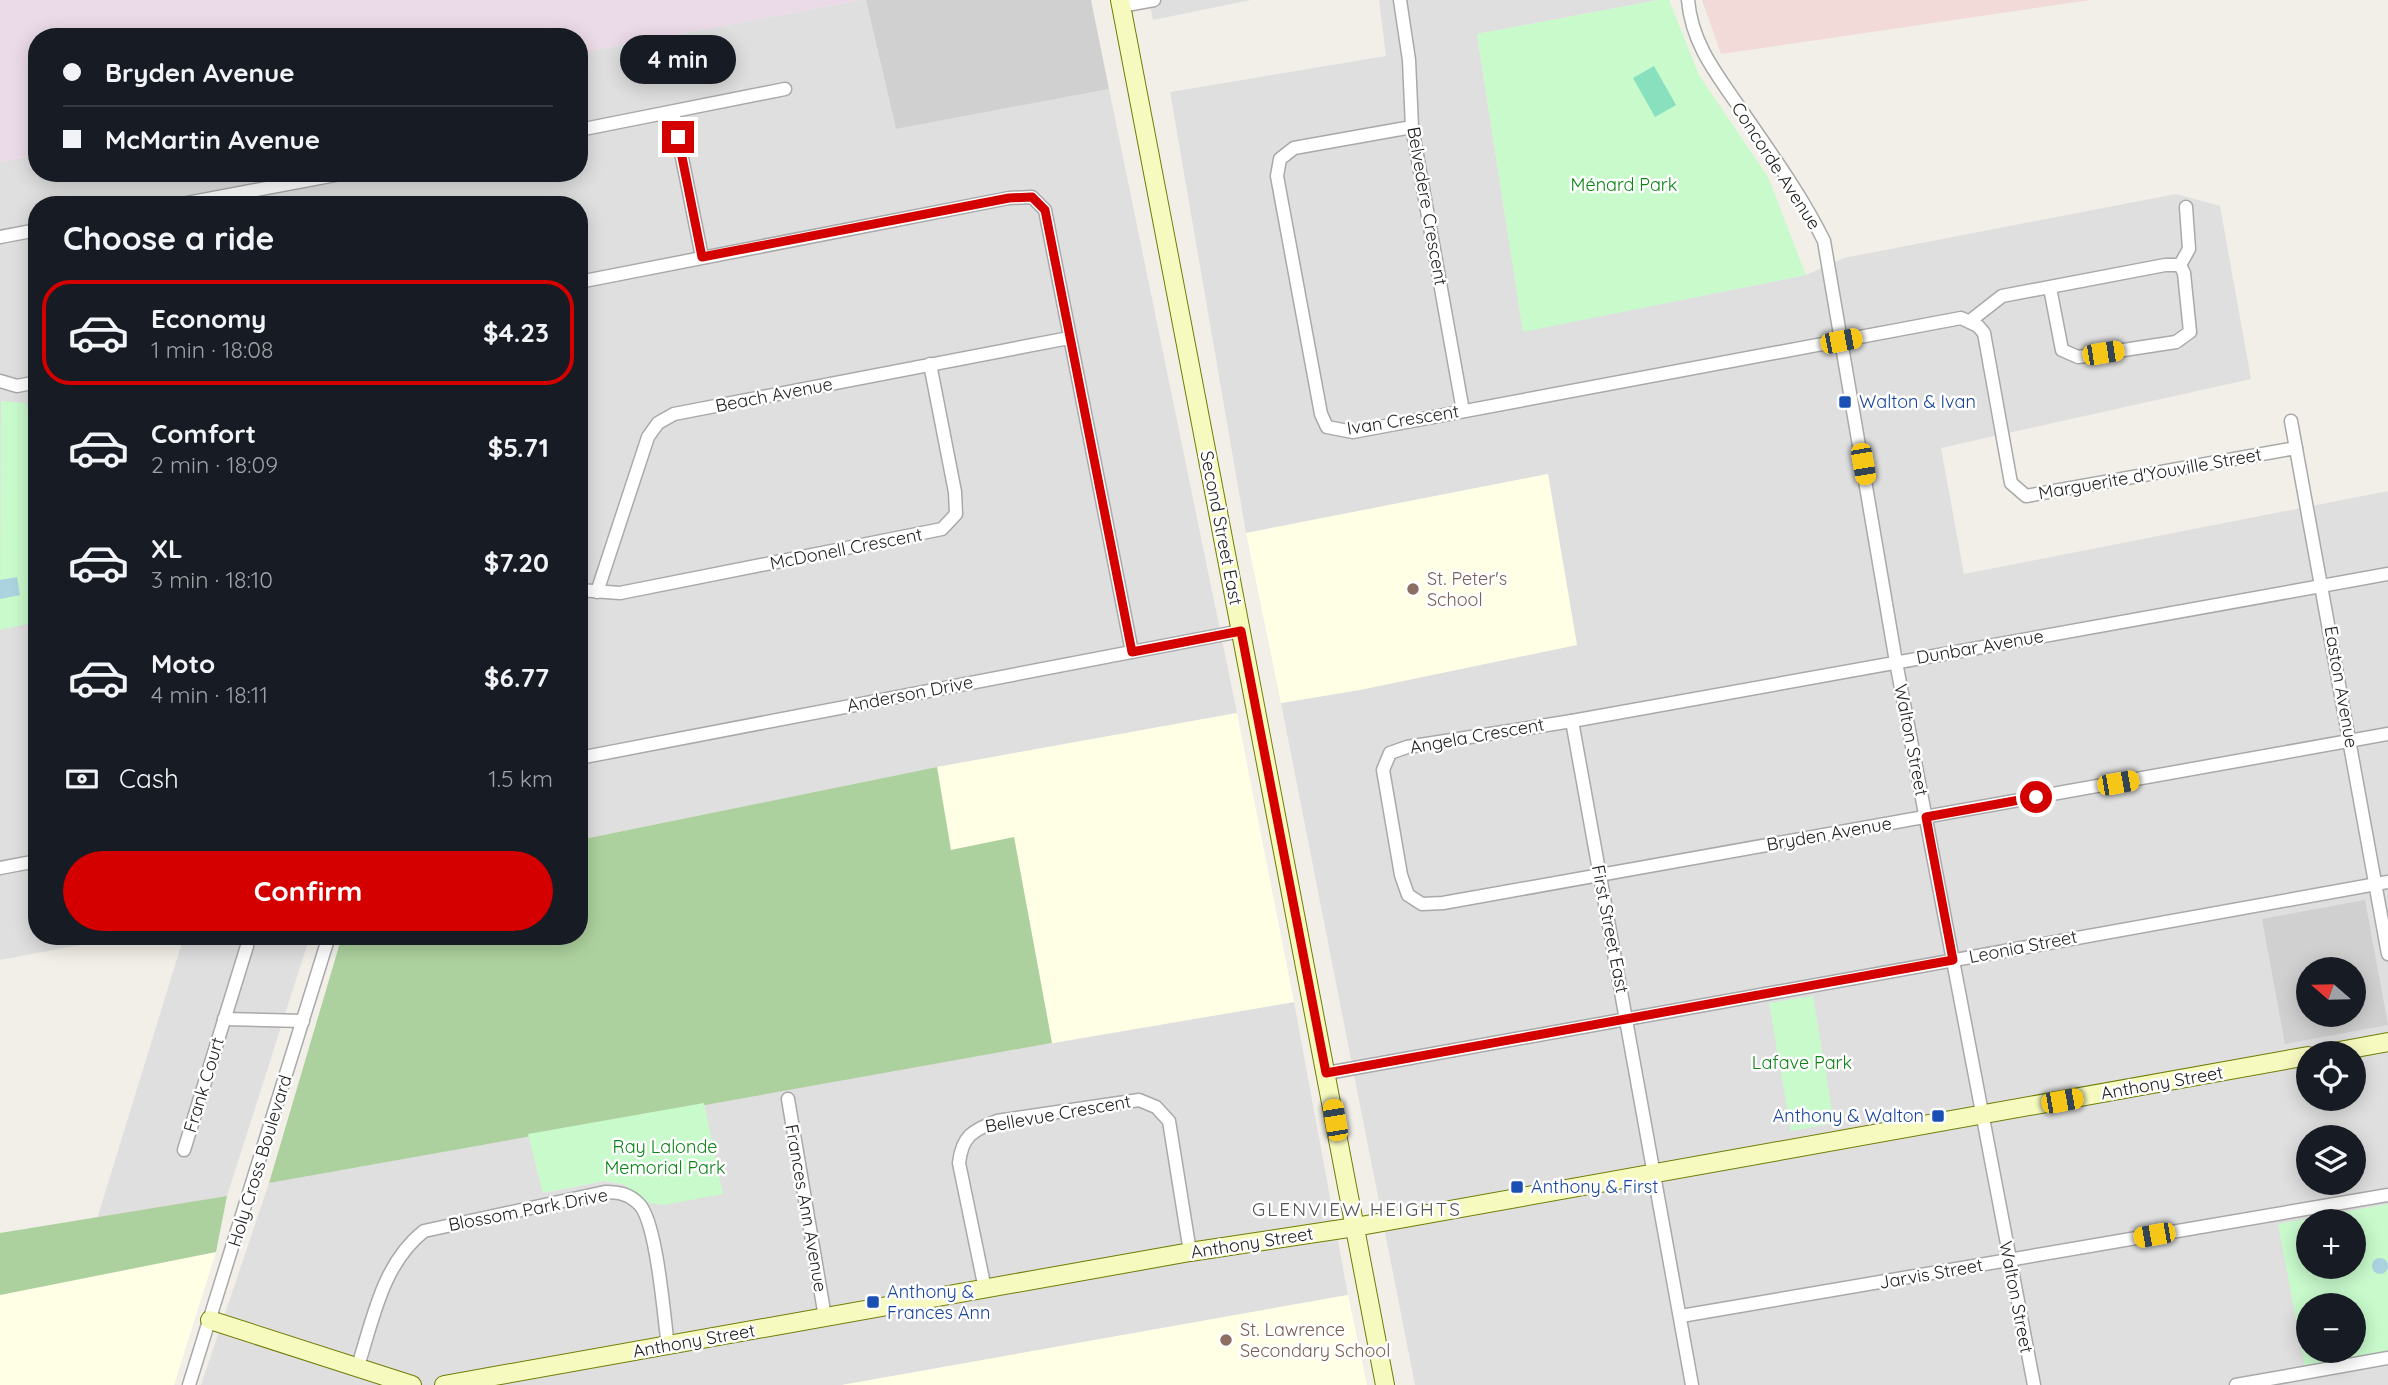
<!DOCTYPE html>
<html lang="en">
<head>
<meta charset="utf-8">
<style>
	:root { --surface:#171b24; --page:#242831; --text:#f1f3f6; --muted:#9ea1a6; --line:#363941; --accent:#d40000 }
	body { margin:0; font-family:Quicksand,sans-serif; background:var(--page); color:var(--text); height:100vh; display:flex; flex-direction:column; font-size:26px; white-space:nowrap }
	* { box-sizing:border-box; margin:0 }
	p { font-size:23px; color:var(--muted) }
	.icon { flex:none; width:38px; height:38px; fill:none; stroke:currentColor; stroke-width:2; stroke-linecap:round; stroke-linejoin:round }
	.map { position:relative; flex:1; overflow:hidden }
	.drawer { position:absolute; left:28px; top:196px; width:560px; height:749px; display:flex; flex-direction:column; background:var(--surface); border-radius:28px; box-shadow:0 4px 18px #0003 }
	.drawer>* { flex:none }
	.guide { position:absolute; left:28px; top:28px; width:560px; height:154px; border-radius:28px; box-shadow:0 4px 18px #0003; display:grid; align-content:center; height:154px; padding:0 35px; background:var(--surface) }
	.needle { width:46px; rotate:290deg }
	.tools { position:absolute; left:2296px; top:957px; display:grid; gap:14px }
	.tools a { display:grid; place-items:center; width:70px; height:70px; border-radius:50%; background:var(--surface); box-shadow:0 4px 18px #0003; font-size:35px }
	.end { position:absolute; width:32px; height:32px; margin:-16px; border:9px solid #d40000; background:#fff; box-shadow:0 0 0 4px #fff }
	.from { border-radius:50% }
	.bubble { position:absolute; height:49px; border-radius:24px; background:var(--surface); box-shadow:0 4px 18px #0003; font-size:23px; font-weight:700; line-height:49px; text-align:center }
	.car { position:absolute; width:21px; height:42px; margin:-21px -10px; border-radius:9px; box-shadow:0 0 5px 2px #0007; background:linear-gradient(#f5c518 24%,#345 0 40%,#f5c518 0 76%,#345 0 86%,#f5c518 0) }
	.guide b { display:flex; align-items:center; gap:24px; height:66px; font-size:26px }
	.guide b+b { border-top:2px solid var(--line) }
	.guide i { width:18px; height:18px; background:var(--text) }
	ul { padding:0; list-style:none }
	li { display:flex; align-items:center; gap:21px; height:105px; margin:0 14px 10px; padding:0 21px; border:4px solid transparent; border-radius:28px }
	li div { flex:1 }
	li b { display:block; font-size:26px }
	li em { font-style:normal; font-weight:700 }
	li.active { border-color:var(--accent) }
	li>.icon { width:63px; height:63px; stroke-width:1.5 }
	h2 { padding:0 35px; font-size:32px; line-height:84px }
	.pay { display:flex; align-items:center; gap:18px; height:77px; padding:0 35px; font-size:26px }
	.pay p { margin-inline-start:auto }
	.primary-button { display:flex; gap:14px; margin-top:auto; padding:14px 35px }
	.primary-button a { flex:1; height:80px; border-radius:42px; background:var(--accent); color:#fff; font-size:28px; font-weight:700; line-height:80px; text-align:center }
	.map>svg:first-child { display:block }
	.residential { fill:#e0dfdf; fill-rule:evenodd }
	.commercial { fill:#f2dad9 }
	.industrial { fill:#ebdbe8 }
	.education { fill:#ffffe5 }
	.religious { fill:#d0d0d0; fill-rule:evenodd }
	.forest { fill:#add19e }
	.park { fill:#c8facc; fill-rule:evenodd }
	.pitch { fill:#88e0be }
	.water { fill:#aad3df }
	.lines { fill:none; stroke-linecap:round; stroke-linejoin:round }
	.street-casing { stroke:#a9a9a9; stroke-width:15 }
	.secondary-casing { stroke:#707d05; stroke-width:20 }
	.street { stroke:#fff; stroke-width:12 }
	.secondary { stroke:#f7fabf; stroke-width:18 }
	.route { stroke:#d40000; stroke-width:9 }
	.transit-dot { fill:#1a4fb4; stroke:#fff; stroke-width:2.5 }
	.education-dot { fill:#8d6e63; stroke:#fff; stroke-width:2.5 }
	.labels { text-anchor:middle; stroke-width:5; stroke-linejoin:round; paint-order:stroke }
	.street-label { font-size:18px; fill:#222; stroke:#fff }
	.park-label { font-size:18px; fill:#0c8416; stroke:#fff }
	.transit-label { font-size:18px; fill:#164399; stroke:#fff; text-anchor:start }
	.education-label { font-size:18px; fill:#785e54; stroke:#fff; text-anchor:start }
	.neighbourhood-label { font-size:19px; letter-spacing:2px; fill:#555; stroke:#fff }
</style>
</head>
<body>
<div class="map">
<svg width="2388" height="1385" viewBox="0 0 2388 1385">
	<rect width="100%" height="100%" fill="#f2efe9"/>
	<g class="residential">
		<path d="M 861,0 L 866,0 L 896,129 L 1109,89 L 1237,713 L 937,767 L 579,840 L 579,205 L 37,205 L 37,936 L 128,936 L 0,960 L 0,162 L 37,155 L 37,173 L 579,173 L 579,53 Z"/>
		<path d="M 1149,0 L 1251,0 L 1153,20 Z"/>
		<path d="M 1379,0 L 1658,0 L 1477,34 L 1523,331 L 1806,275 L 1844,258 L 2176,194 L 2220,206 L 2251,379 L 1941,448 L 1964,574 L 2388,491 L 2388,1385 L 1415,1385 L 1281,703 L 1365,689 L 1548,474 L 1246,533 L 1170,92 L 1386,56 ZM 2308,970 L 2354,970 L 2354,1015 L 2308,1015 ZM 2308,1054 L 2354,1054 L 2354,1099 L 2308,1099 ZM 2308,1138 L 2354,1138 L 2354,1183 L 2308,1183 ZM 2308,1222 L 2354,1222 L 2354,1267 L 2308,1267 ZM 2308,1306 L 2354,1306 L 2354,1351 L 2308,1351 Z"/>
		<path d="M 184,936 L 310,936 L 227,1196 L 97,1219 Z"/>
		<path d="M 1294,1002 L 1348,1295 L 842,1385 L 201,1385 L 269,1183 L 528,1134 L 543,1193 L 604,1181 L 623,1184 L 649,1203 L 722,1193 L 704,1103 Z"/>
	</g>
	<path class="commercial" d="M 1702,0 L 2091,0 L 1721,54 Z"/>
	<path class="industrial" d="M 0,0 L 861,0 L 579,53 L 579,37 L 37,37 L 37,155 L 0,162 Z"/>
	<g class="education">
		<path d="M 1548,474 L 1577,645 L 1365,689 L 1281,703 L 1246,533 Z"/>
		<path d="M 1237,713 L 1294,1002 L 1052,1043 L 1014,838 L 950,850 L 937,767 Z"/>
		<path d="M 216,1252 L 174,1385 L 0,1385 L 0,1295 Z"/>
		<path d="M 1348,1295 L 1367,1385 L 842,1385 Z"/>
	</g>
	<g class="religious">
		<path d="M 866,0 L 1091,0 L 1109,89 L 896,129 Z"/>
		<path d="M 2365,900 L 2388,1025 L 2285,1044 L 2262,919 ZM 2308,970 L 2354,970 L 2354,1015 L 2308,1015 Z"/>
	</g>
	<g class="forest">
		<path d="M 937,767 L 951,850 L 1014,837 L 1052,1043 L 269,1183 L 342,936 L 579,936 L 579,840 Z"/>
		<path d="M 227,1196 L 216,1252 L 0,1295 L 0,1233 Z"/>
	</g>
	<g class="park">
		<path d="M 1658,0 L 1669,0 L 1699,75 L 1768,177 L 1806,275 L 1523,332 L 1477,34 Z"/>
		<path d="M 1,401 L 26,403 L 37,459 L 37,622 L 0,630 Z"/>
		<path d="M 1813,996 L 1834,1123 L 1791,1131 L 1769,1003 Z"/>
		<path d="M 704,1103 L 723,1194 L 664,1205 L 649,1203 L 623,1184 L 604,1181 L 543,1193 L 528,1134 Z"/>
		<path d="M 2388,1204 L 2388,1351 L 2305,1367 L 2278,1224 ZM 2308,1222 L 2354,1222 L 2354,1267 L 2308,1267 ZM 2308,1306 L 2354,1306 L 2354,1351 L 2308,1351 Z"/>
	</g>
	<path class="pitch" d="M 1654,66 L 1676,105 L 1655,117 L 1633,78 Z"/>
	<g class="water">
		<path d="M 17,577 L 20,595 L 0,599 L 0,580 Z"/>
		<circle cx="2380" cy="1266" r="8"/>
	</g>
	<g class="lines">
		<defs>
			<g id="street">
				<path d="M 1400,0 L 1409,60 L 1412,127 L 1463,411"/>
				<path d="M 1688,0 C 1692,46 1719,77 1744,114 C 1772,155 1802,196 1824,241 L 1896,662 L 2034,1385"/>
				<path d="M 1121,6 L 1154,0"/>
				<path d="M 673,113 L 702,257"/>
				<path d="M 1412,127 L 1294,148 L 1280,159 L 1277,176 L 1321,414 L 1327,427 L 1353,432 L 1961,318 L 1978,326 L 1984,333 L 2011,483 L 2026,496 L 2296,448"/>
				<path d="M 579,130 L 785,89"/>
				<path d="M 176,205 L 346,173"/>
				<path d="M 0,237 L 37,230"/>
				<path d="M 2180,265 L 2189,249 L 2186,207"/>
				<path d="M 579,282 L 1009,198 L 1032,197 L 1045,210 L 1132,652"/>
				<path d="M 1970,321 L 2002,296 L 2165,265 L 2180,265 L 2184,273 L 2190,332 L 2176,342 L 2078,357 L 2062,350 L 2050,288"/>
				<path d="M 0,381 L 17,386 L 37,382"/>
				<path d="M 2291,421 L 2388,954"/>
				<path d="M 2388,574 L 1572,721 L 1407,747 L 1390,753 L 1383,770 L 1401,875 L 1408,895 L 1422,904 L 1443,903 L 2388,734"/>
				<path d="M 579,590 L 620,593 L 942,529 L 956,514 L 955,492 L 930,364"/>
				<path d="M 597,592 L 648,437 L 658,423 L 674,414 L 1069,338"/>
				<path d="M 1572,721 L 1692,1385"/>
				<path d="M 579,758 L 1241,631"/>
				<path d="M 0,868 L 37,861"/>
				<path d="M 224,1019 L 303,1021"/>
				<path d="M 1327,1073 L 2388,882"/>
				<path d="M 788,1099 L 825,1317"/>
				<path d="M 184,1150 L 247,946"/>
				<path d="M 985,1289 L 959,1163 C 962,1136 973,1130 997,1121 L 1139,1100 L 1156,1107 L 1169,1121 L 1190,1252"/>
				<path d="M 1681,1316 L 2388,1195"/>
				<path d="M 357,1369 C 373,1320 382,1264 424,1231 L 605,1192 C 619,1192 629,1194 639,1204 C 657,1222 664,1318 668,1346"/>
				<path d="M 189,1385 L 329,936"/>
				<path d="M 2236,1385 L 2388,1358"/>
			</g>
			<g id="secondary">
				<path d="M 1120,0 L 1385,1385"/>
				<path d="M 2323,1054 L 2388,1042"/>
				<path d="M 210,1320 L 412,1385"/>
				<path d="M 444,1385 L 1190,1252 L 1355,1227 L 2308,1056"/>
			</g>
		</defs>
		<use href="#street" class="street-casing"/>
		<use href="#secondary" class="secondary-casing"/>
		<use href="#street" class="street"/>
		<use href="#secondary" class="secondary"/>
	</g>
	<g class="lines">
		<path class="route" d="M 678,137 L 702,257 L 1009,198 L 1032,197 L 1045,210 L 1132,652 L 1241,631 L 1326,1073 L 1953,960 L 1926,817 L 2036,797"/>
	</g>
	<g class="transit-dot">
		<rect x="1838" y="395" width="14" height="14" rx="3.5"/>
		<rect x="1931" y="1109" width="14" height="14" rx="3.5"/>
		<rect x="1510" y="1180" width="14" height="14" rx="3.5"/>
		<rect x="866" y="1295" width="14" height="14" rx="3.5"/>
	</g>
	<g class="education-dot">
		<circle cx="1413" cy="589" r="7"/>
		<circle cx="1226" cy="1340" r="7"/>
	</g>
	<g class="labels">
		<g class="street-label">
			<text transform="translate(1776 166) rotate(57)" y="6">Concorde Avenue</text>
			<text transform="translate(1427 206) rotate(80)" y="6">Belvedere Crescent</text>
			<text transform="translate(774 395) rotate(-11)" y="6">Beach Avenue</text>
			<text transform="translate(1403 420) rotate(-9)" y="6">Ivan Crescent</text>
			<text transform="translate(2150 474) rotate(-10)" y="6">Marguerite d'Youville Street</text>
			<text transform="translate(1221 528) rotate(79)" y="6">Second Street East</text>
			<text transform="translate(846 549) rotate(-11)" y="6">McDonell Crescent</text>
			<text transform="translate(1980 647) rotate(-10)" y="6">Dunbar Avenue</text>
			<text transform="translate(2341 687) rotate(80)" y="6">Easton Avenue</text>
			<text transform="translate(910 694) rotate(-11)" y="6">Anderson Drive</text>
			<text transform="translate(1477 736) rotate(-10)" y="6">Angela Crescent</text>
			<text transform="translate(1911 740) rotate(79)" y="6">Walton Street</text>
			<text transform="translate(1829 834) rotate(-10)" y="6">Bryden Avenue</text>
			<text transform="translate(1610 929) rotate(79)" y="6">First Street East</text>
			<text transform="translate(2023 947) rotate(-11)" y="6">Leonia Street</text>
			<text transform="translate(2162 1083) rotate(-10)" y="6">Anthony Street</text>
			<text transform="translate(204 1085) rotate(-73)" y="6">Frank Court</text>
			<text transform="translate(1058 1114) rotate(-10)" y="6">Bellevue Crescent</text>
			<text transform="translate(260 1161) rotate(-73)" y="6">Holy Cross Boulevard</text>
			<text transform="translate(806 1208) rotate(80)" y="6">Frances Ann Avenue</text>
			<text transform="translate(528 1210) rotate(-11)" y="6">Blossom Park Drive</text>
			<text transform="translate(1252 1243) rotate(-9)" y="6">Anthony Street</text>
			<text transform="translate(1931 1274) rotate(-10)" y="6">Jarvis Street</text>
			<text transform="translate(2016 1297) rotate(79)" y="6">Walton Street</text>
			<text transform="translate(694 1341) rotate(-10)" y="6">Anthony Street</text>
		</g>
		<g class="park-label">
			<text x="1624" y="191">Ménard Park</text>
			<text x="1802" y="1069">Lafave Park</text>
			<text x="665" y="1153">Ray Lalonde<tspan x="665" dy="21">Memorial Park</tspan></text>
		</g>
		<g class="transit-label">
			<text x="1859" y="408">Walton &amp; Ivan</text>
			<text x="1924" y="1122" text-anchor="end">Anthony &amp; Walton</text>
			<text x="1531" y="1193">Anthony &amp; First</text>
			<text x="887" y="1298">Anthony &amp;<tspan x="887" dy="21">Frances Ann</tspan></text>
		</g>
		<g class="education-label">
			<text x="1427" y="585">St. Peter's<tspan x="1427" dy="21">School</tspan></text>
			<text x="1240" y="1336">St. Lawrence<tspan x="1240" dy="21">Secondary School</tspan></text>
		</g>
		<g class="neighbourhood-label">
			<text x="1357" y="1216">GLENVIEW HEIGHTS</text>
		</g>
	</g>
</svg>
<div class="tools">
<a><svg class="needle" viewBox="-14 -14 28 28"><path d="M0-13l5 13h-10z" fill="#e53935"/><path d="M0 13l5-13h-10z" fill="#9ea1a6"/></svg></a>
<a><svg class="icon" aria-label="locate" viewBox="0 0 24 24"><circle cx="12" cy="12" r="6"/><path d="M12 2v4M12 18v4M2 12h4M18 12h4"/></svg></a>
<a><svg class="icon" aria-label="layers" viewBox="0 0 24 24"><path d="M12 4l9 5-9 5-9-5zM3 14l9 5 9-5"/></svg></a>
<a>+</a>
<a>−</a>
</div>
<i class="end from" style="left:2036px;top:797px"></i>
<i class="end" style="left:678px;top:137px"></i>
<div class="bubble" style="left:620px;top:35px;width:116px">4 min</div>
<i class="car" style="left:1841px;top:341px;rotate:79deg"></i>
<i class="car" style="left:2103px;top:353px;rotate:81deg"></i>
<i class="car" style="left:1863px;top:464px;rotate:170deg"></i>
<i class="car" style="left:2118px;top:783px;rotate:80deg"></i>
<i class="car" style="left:2062px;top:1101px;rotate:80deg"></i>
<i class="car" style="left:1335px;top:1120px;rotate:350deg"></i>
<i class="car" style="left:2154px;top:1235px;rotate:260deg"></i>
<div class="guide">
<b><i class="from"></i>Bryden Avenue</b>
<b><i></i>McMartin Avenue</b>
</div>
<section class="drawer">
<h2>Choose a ride</h2>
<ul>
<li class="active"><svg class="icon" aria-label="car" viewBox="0 0 24 24"><path d="M5 17H2v-5l4-1 3-4h7l3 4 3 1v5h-3M9 17h6M6 11h13"/><circle cx="7" cy="17" r="2"/><circle cx="17" cy="17" r="2"/></svg><div><b>Economy</b><p>1 min · 18:08</p></div><em>$4.23</em></li>
<li><svg class="icon" aria-label="car" viewBox="0 0 24 24"><path d="M5 17H2v-5l4-1 3-4h7l3 4 3 1v5h-3M9 17h6M6 11h13"/><circle cx="7" cy="17" r="2"/><circle cx="17" cy="17" r="2"/></svg><div><b>Comfort</b><p>2 min · 18:09</p></div><em>$5.71</em></li>
<li><svg class="icon" aria-label="car" viewBox="0 0 24 24"><path d="M5 17H2v-5l4-1 3-4h7l3 4 3 1v5h-3M9 17h6M6 11h13"/><circle cx="7" cy="17" r="2"/><circle cx="17" cy="17" r="2"/></svg><div><b>XL</b><p>3 min · 18:10</p></div><em>$7.20</em></li>
<li><svg class="icon" aria-label="car" viewBox="0 0 24 24"><path d="M5 17H2v-5l4-1 3-4h7l3 4 3 1v5h-3M9 17h6M6 11h13"/><circle cx="7" cy="17" r="2"/><circle cx="17" cy="17" r="2"/></svg><div><b>Moto</b><p>4 min · 18:11</p></div><em>$6.77</em></li>
</ul>
<div class="pay"><svg class="icon" aria-label="cash" viewBox="0 0 24 24"><path d="M3 7h18v10H3z"/><circle cx="12" cy="12" r="2"/></svg>Cash<p>1.5 km</p></div>
<div class="primary-button"><a>Confirm</a></div>
</section>
</div>
</body>
</html>
